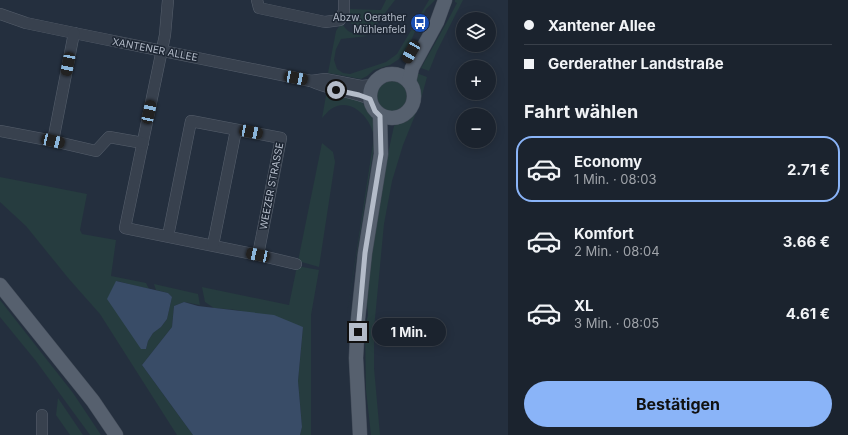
<!DOCTYPE html>
<html lang="de">
<head>
<meta charset="utf-8">
<style>
	:root { --surface:#1b232e; --page:#242b36; --text:#f1f3f6; --muted:#a0a4aa; --line:#39404a; --accent:#8ab4f8 }
	body { margin:0; font-family:Inter,sans-serif; background:var(--page); color:var(--text); height:100vh; display:flex; flex-direction:column; font-size:15px; white-space:nowrap }
	* { box-sizing:border-box; margin:0 }
	p { font-size:13px; color:var(--muted) }
	.icon { flex:none; width:22px; height:22px; fill:none; stroke:currentColor; stroke-width:2; stroke-linecap:round; stroke-linejoin:round }
	.map { position:relative; flex:1; overflow:hidden }
	.drawer { display:flex; flex-direction:column; background:var(--surface); width:340px }
	.drawer>* { flex:none }
	.hud { display:grid; align-content:center; height:88px; padding:0 16px; background:var(--surface) }
	.controls { position:absolute; left:456px; top:12px; display:grid; gap:8px }
	.controls a { display:grid; place-items:center; width:40px; height:40px; border-radius:50%; background:var(--surface); box-shadow:0 2px 10px #0003,0 0 0 1px var(--line); font-size:20px }
	.end { position:absolute; width:18px; height:18px; margin:-9px; border:5px solid #b4bcc9; background:#111; box-shadow:0 0 0 2px #111 }
	.from { border-radius:50% }
	.bubble { position:absolute; height:28px; border-radius:14px; background:var(--surface); box-shadow:0 2px 10px #0003,0 0 0 1px var(--line); font-size:13px; font-weight:700; line-height:28px; text-align:center }
	.car { position:absolute; width:12px; height:24px; margin:-12px -6px; border-radius:5px; box-shadow:0 0 3px 1px #0007; background:linear-gradient(#222 24%,#8ab4d8 0 40%,#222 0 76%,#8ab4d8 0 86%,#222 0) }
	.hud b { display:flex; align-items:center; gap:14px; height:38px; font-size:15px }
	.hud b+b { border-top:1px solid var(--line) }
	.hud i { width:10px; height:10px; background:var(--text) }
	ul { padding:0; list-style:none }
	li { display:flex; align-items:center; gap:12px; height:66px; margin:0 8px 6px; padding:0 8px; border:2px solid transparent; border-radius:16px }
	li div { flex:1 }
	li b { display:block; font-size:15px }
	li em { font-style:normal; font-weight:700 }
	li.on { border-color:var(--accent) }
	li>.icon { width:36px; height:36px; stroke-width:1.5 }
	h2 { padding:0 16px; font-size:18px; line-height:48px }
	.action { display:flex; gap:8px; margin-top:auto; padding:8px 16px }
	.action a { flex:1; height:46px; border-radius:24px; background:var(--accent); color:#111; font-size:16px; font-weight:700; line-height:46px; text-align:center }
	main { display:flex; flex:1; min-height:0 }
	.map>svg:first-child { display:block }
	.green { fill:#263c3f }
	.water { fill:#394c67 }
	.lines { fill:none; stroke-linecap:round; stroke-linejoin:round }
	.minor-casing { stroke:#565f6c; stroke-width:12 }
	.major-casing { stroke:#414a57; stroke-width:15 }
	.minor { stroke:#38414e; stroke-width:11 }
	.major { stroke:#56606e; stroke-width:14 }
	.route { stroke:#b4bcc9; stroke-width:5 }
	.labels { text-anchor:middle; stroke-width:3; stroke-linejoin:round; paint-order:stroke }
	.poi-label { font-size:10px; fill:#b4bcc9; stroke:#1d2633; text-anchor:end }
	.street-label { font-size:10px; fill:#b4bcc9; stroke:#1d2633 }
</style>
</head>
<body>
<main>
<div class="map">
<svg width="508" height="435" viewBox="0 0 508 435">
	<rect width="100%" height="100%" fill="#242f3e"/>
	<g class="green">
		<path d="M 386,0 L 395,0 L 375,26 L 367,29 L 352,24 L 345,19 L 347,9 L 381,10 Z"/>
		<path d="M 429,0 L 435,0 L 426,9 L 416,29 L 411,41 L 399,59 L 390,65 L 374,70 L 367,76 L 361,79 L 328,73 L 336,31 L 340,25 L 343,25 C 348,34 358,35 368,36 L 341,39 L 336,49 L 334,60 L 337,69 L 343,73 L 350,74 L 386,62 L 397,54 Z"/>
		<path d="M 455,0 L 463,0 L 437,51 L 429,71 L 421,68 C 433,46 446,25 457,3 L 455,2 Z"/>
		<path d="M 414,72 L 427,77 L 420,103 L 403,145 L 392,181 L 384,224 L 374,329 L 374,368 L 380,435 L 371,435 L 366,390 L 365,327 L 368,315 L 366,290 L 374,217 L 394,126 C 400,122 408,119 413,113 C 422,100 413,85 414,72 Z"/>
		<circle cx="391" cy="97" r="17"/>
		<path d="M 327,90 L 361,101 L 373,118 L 375,141 L 347,314 L 374,137 C 371,118 351,96 331,109 C 328,111 325,115 322,118 Z"/>
		<path d="M 322,143 L 333,152 L 335,162 L 319,267 L 298,261 Z"/>
		<path d="M 0,177 L 87,194 L 80,230 L 82,234 L 116,240 L 111,276 L 146,283 L 149,289 L 117,281 L 146,349 L 148,341 L 153,333 L 161,327 L 167,319 L 172,297 L 168,293 L 156,290 L 154,284 L 198,294 L 200,305 L 184,302 L 174,306 L 172,327 L 142,365 L 193,435 L 177,435 L 100,314 L 69,279 L 26,226 L 0,202 Z"/>
		<path d="M 297,266 L 319,270 L 311,315 L 311,435 L 300,435 L 302,427 L 298,381 L 303,327 L 237,310 L 214,308 L 205,302 L 202,287 L 289,305 Z"/>
		<path d="M 0,300 L 73,393 L 101,435 L 90,435 L 36,361 L 0,317 Z"/>
		<path d="M 58,398 L 83,435 L 70,435 L 56,415 Z"/>
	</g>
	<g class="water">
		<path d="M 116,281 L 168,293 L 172,297 L 167,319 L 161,327 L 153,333 L 148,341 L 146,349 L 141,349 L 107,299 Z"/>
		<path d="M 184,302 L 198,306 L 274,315 L 303,327 L 298,381 L 302,427 L 300,435 L 193,435 L 142,365 L 172,327 L 174,306 Z"/>
	</g>
	<g class="lines">
		<defs>
			<g id="minor">
				<path d="M 168,0 L 165,35 L 125,228 L 258,255 L 281,138 L 191,121 L 168,236"/>
				<path d="M 257,0 L 259,8 L 325,22 L 340,20 L 344,11 L 344,0"/>
				<path d="M 0,14 L 26,23 L 74,33 L 311,81 C 330,90 351,91 370,99"/>
				<path d="M 311,81 L 325,79 L 361,86 L 373,85"/>
				<path d="M 0,131 L 53,141 L 74,33"/>
				<path d="M 53,141 L 96,151 L 109,137 L 143,143"/>
				<path d="M 213,245 L 236,130"/>
				<path d="M 258,255 L 296,264"/>
				<path d="M 42,435 L 42,415"/>
			</g>
			<g id="major">
				<circle cx="392" cy="96" r="22"/>
				<path d="M 409,82 L 412,68 L 437,22 L 445,0"/>
				<path d="M 0,285 L 93,401 L 116,435"/>
				<path d="M 360,435 L 356,358 L 358,319 L 365,253 L 381,154 L 380,116"/>
			</g>
		</defs>
		<use href="#minor" class="minor-casing"/>
		<use href="#major" class="major-casing"/>
		<use href="#minor" class="minor"/>
		<use href="#major" class="major"/>
	</g>
	<g class="lines">
		<path class="route" d="M 336,90 L 359,95 L 370,99 L 375,111 L 380,116 L 381,154 L 365,253 L 358,332"/>
	</g>
	<defs>
		<symbol id="bus-disc" viewBox="-11 -11 22 22"><circle r="9.5" fill="#1a4fb4" stroke="#1d2633"/><path d="M-5-6H5V4H4V6H2V4H-2V6H-4V4H-5ZM-3.5-4V0h7V-4ZM-3.5 1.2v1.5H-2V1.2ZM2 1.2v1.5H3.5V1.2Z" fill="#fff"/></symbol>
	</defs>
	<g fill-rule="evenodd">
		<use href="#bus-disc" x="409" y="12" width="22" height="22"/>
	</g>
	<g class="labels">
		<g class="poi-label">
			<text x="406" y="21">Abzw. Oerather<tspan x="406" dy="12">Mühlenfeld</tspan></text>
		</g>
		<g class="street-label">
			<text transform="translate(155 49) rotate(11)" y="4">XANTENER ALLEE</text>
			<text transform="translate(271 186) rotate(-79)" y="4">WEEZER STRASSE</text>
		</g>
	</g>
</svg>
<div class="controls">
<a><svg class="icon" aria-label="layers" viewBox="0 0 24 24"><path d="M12 4l9 5-9 5-9-5zM3 14l9 5 9-5"/></svg></a>
<a>+</a>
<a>−</a>
</div>
<i class="end from" style="left:336px;top:90px"></i>
<i class="end" style="left:358px;top:332px"></i>
<div class="bubble" style="left:372px;top:318px;width:74px">1 Min.</div>
<i class="car" style="left:411px;top:52px;rotate:210deg"></i>
<i class="car" style="left:68px;top:64px;rotate:191deg"></i>
<i class="car" style="left:296px;top:78px;rotate:101deg"></i>
<i class="car" style="left:149px;top:112px;rotate:12deg"></i>
<i class="car" style="left:251px;top:132px;rotate:101deg"></i>
<i class="car" style="left:53px;top:141px;rotate:103deg"></i>
<i class="car" style="left:258px;top:255px;rotate:282deg"></i>
</div>
<section class="drawer">
<div class="hud">
<b><i class="from"></i>Xantener Allee</b>
<b><i></i>Gerderather Landstraße</b>
</div>
<h2>Fahrt wählen</h2>
<ul>
<li class="on"><svg class="icon" aria-label="car" viewBox="0 0 24 24"><path d="M5 17H2v-5l4-1 3-4h7l3 4 3 1v5h-3M9 17h6M6 11h13"/><circle cx="7" cy="17" r="2"/><circle cx="17" cy="17" r="2"/></svg><div><b>Economy</b><p>1 Min. · 08:03</p></div><em>2.71 €</em></li>
<li><svg class="icon" aria-label="car" viewBox="0 0 24 24"><path d="M5 17H2v-5l4-1 3-4h7l3 4 3 1v5h-3M9 17h6M6 11h13"/><circle cx="7" cy="17" r="2"/><circle cx="17" cy="17" r="2"/></svg><div><b>Komfort</b><p>2 Min. · 08:04</p></div><em>3.66 €</em></li>
<li><svg class="icon" aria-label="car" viewBox="0 0 24 24"><path d="M5 17H2v-5l4-1 3-4h7l3 4 3 1v5h-3M9 17h6M6 11h13"/><circle cx="7" cy="17" r="2"/><circle cx="17" cy="17" r="2"/></svg><div><b>XL</b><p>3 Min. · 08:05</p></div><em>4.61 €</em></li>
</ul>
<div class="action"><a>Bestätigen</a></div>
</section>
</main>
</body>
</html>
